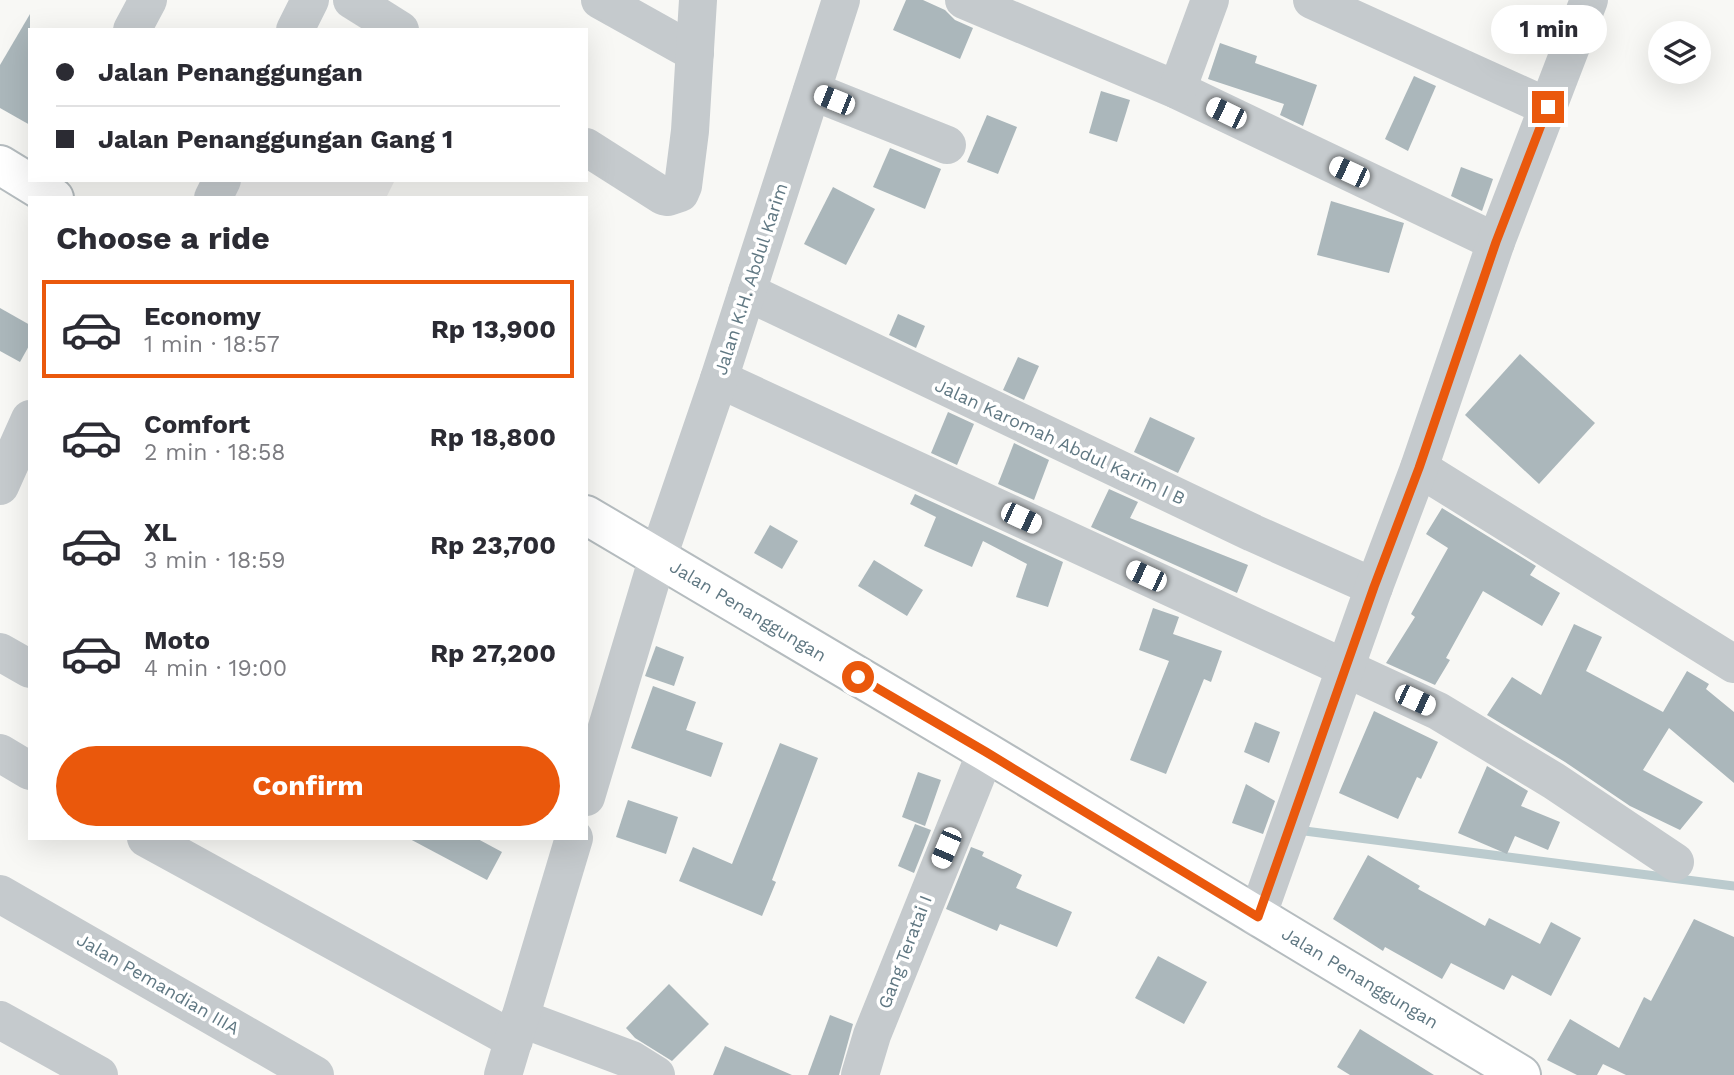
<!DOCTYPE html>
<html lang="en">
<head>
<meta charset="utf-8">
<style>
	:root { --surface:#fff; --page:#f7f7f7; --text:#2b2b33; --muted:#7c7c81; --line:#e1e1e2; --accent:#ea580c }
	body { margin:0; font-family:"Work Sans",sans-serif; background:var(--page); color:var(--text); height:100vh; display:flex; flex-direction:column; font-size:26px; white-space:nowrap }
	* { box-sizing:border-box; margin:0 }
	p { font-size:23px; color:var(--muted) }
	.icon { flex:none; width:38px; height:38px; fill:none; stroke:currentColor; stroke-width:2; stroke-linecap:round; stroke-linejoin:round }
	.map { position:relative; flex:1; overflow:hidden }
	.sheet { position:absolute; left:28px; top:196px; width:560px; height:644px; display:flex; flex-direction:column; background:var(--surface); border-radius:0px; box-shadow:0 7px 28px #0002 }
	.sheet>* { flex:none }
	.guide { position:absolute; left:28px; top:28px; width:560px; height:154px; border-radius:0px; box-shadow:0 7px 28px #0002; display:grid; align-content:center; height:154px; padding:0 28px; background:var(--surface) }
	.controls { position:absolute; left:1648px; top:21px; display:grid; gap:14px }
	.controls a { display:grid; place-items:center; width:63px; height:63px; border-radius:50%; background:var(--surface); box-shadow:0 7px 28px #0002; font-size:35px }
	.end { position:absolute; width:32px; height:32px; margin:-16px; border:9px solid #ea580c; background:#fff; box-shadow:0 0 0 4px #fff }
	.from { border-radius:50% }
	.bubble { position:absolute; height:49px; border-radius:24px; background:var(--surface); box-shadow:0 7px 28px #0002; font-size:23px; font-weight:700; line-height:49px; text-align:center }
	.car { position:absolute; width:21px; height:42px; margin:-21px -10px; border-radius:9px; box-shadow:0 0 5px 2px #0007; background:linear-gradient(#fff 24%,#345 0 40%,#fff 0 76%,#345 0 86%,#fff 0) }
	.guide b { display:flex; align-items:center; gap:24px; height:66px; font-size:26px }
	.guide b+b { border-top:2px solid var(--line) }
	.guide i { width:18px; height:18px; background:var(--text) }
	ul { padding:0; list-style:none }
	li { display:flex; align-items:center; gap:21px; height:98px; margin:0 14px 10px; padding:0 14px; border:4px solid transparent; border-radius:0px }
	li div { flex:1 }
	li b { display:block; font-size:26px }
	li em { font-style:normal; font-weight:700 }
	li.current { border-color:var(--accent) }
	li>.icon { width:63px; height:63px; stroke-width:1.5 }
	h2 { padding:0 28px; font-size:32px; line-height:84px }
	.action { display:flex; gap:14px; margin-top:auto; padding:14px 28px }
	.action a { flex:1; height:80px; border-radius:42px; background:var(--accent); color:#fff; font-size:28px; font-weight:700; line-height:80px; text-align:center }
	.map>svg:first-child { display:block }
	.built { fill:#e9e9e8 }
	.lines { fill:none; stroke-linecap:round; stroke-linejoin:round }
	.stream { stroke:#bbcbce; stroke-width:9 }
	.building { fill:#abb7bb }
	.major-casing { stroke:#b5bcbf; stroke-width:42 }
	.minor { stroke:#c5cacd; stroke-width:38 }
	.major { stroke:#fff; stroke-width:38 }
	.route { stroke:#ea580c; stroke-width:9 }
	.labels { text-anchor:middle; stroke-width:7; stroke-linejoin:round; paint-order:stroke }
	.street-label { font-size:18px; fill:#607883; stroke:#fff }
</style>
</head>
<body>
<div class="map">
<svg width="1734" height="1075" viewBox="0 0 1734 1075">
	<rect width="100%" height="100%" fill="#f8f8f5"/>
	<path class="built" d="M 231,180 L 395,180 L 386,198 L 221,198 Z"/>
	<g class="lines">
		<path class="stream" d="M 1297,830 L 1734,886"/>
	</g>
	<g class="building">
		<path d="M 906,0 L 923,0 L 945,10 L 955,20 L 973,28 L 960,59 L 893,30 Z"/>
		<path d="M 30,14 L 30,125 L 0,108 L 0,65 Z"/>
		<path d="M 1220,43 L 1257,56 L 1255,63 L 1317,85 L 1303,126 L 1280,115 L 1284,104 L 1208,79 Z"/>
		<path d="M 1414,76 L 1436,86 L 1408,151 L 1385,139 Z"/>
		<path d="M 1101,91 L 1130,100 L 1117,142 L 1089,133 Z"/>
		<path d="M 987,115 L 1017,127 L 998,174 L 967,162 Z"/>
		<path d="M 890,148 L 941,169 L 925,209 L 873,187 Z"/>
		<path d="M 1461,167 L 1493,179 L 1482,211 L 1451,196 Z"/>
		<path d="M 833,187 L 875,209 L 846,265 L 804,244 Z"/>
		<path d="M 1331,201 L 1404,223 L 1389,273 L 1317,255 Z"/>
		<path d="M 0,308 L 30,325 L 30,344 L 20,362 L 0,351 Z"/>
		<path d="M 898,314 L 925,326 L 916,348 L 889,335 Z"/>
		<path d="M 1520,354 L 1595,423 L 1539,484 L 1465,415 Z"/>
		<path d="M 1018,357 L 1039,366 L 1024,400 L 1003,390 Z"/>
		<path d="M 948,412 L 974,424 L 957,465 L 931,453 Z"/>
		<path d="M 1150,417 L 1195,438 L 1178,473 L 1134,452 Z"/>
		<path d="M 1014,443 L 1049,460 L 1034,500 L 998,484 Z"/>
		<path d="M 1109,489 L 1138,502 L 1130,518 L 1248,565 L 1237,593 L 1091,527 Z"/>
		<path d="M 915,494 L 1063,562 L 1048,607 L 1016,597 L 1027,564 L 983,541 L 972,567 L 924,546 L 936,517 L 910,504 Z"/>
		<path d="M 1442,508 L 1536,566 L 1530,575 L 1560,593 L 1542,626 L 1483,591 L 1446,658 L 1450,660 L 1435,685 L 1386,663 L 1415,617 L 1411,614 L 1448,548 L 1426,534 Z"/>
		<path d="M 770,525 L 798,541 L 782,569 L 754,553 Z"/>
		<path d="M 874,560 L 923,590 L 907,616 L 858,586 Z"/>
		<path d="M 1153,608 L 1179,617 L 1173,634 L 1222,651 L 1211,682 L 1204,679 L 1166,774 L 1130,760 L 1169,661 L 1139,650 Z"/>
		<path d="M 1574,624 L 1602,637 L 1586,671 L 1663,712 L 1687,671 L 1709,684 L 1706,689 L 1734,712 L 1734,783 L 1669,728 L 1643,770 L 1703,802 L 1680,830 L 1630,806 L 1565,762 L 1487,715 L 1512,677 L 1541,695 Z"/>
		<path d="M 656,646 L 684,657 L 674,686 L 645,676 Z"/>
		<path d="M 653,686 L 696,702 L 686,730 L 723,743 L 711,777 L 631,748 Z"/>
		<path d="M 1374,711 L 1438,742 L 1421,779 L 1417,777 L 1398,819 L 1339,793 Z"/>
		<path d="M 1255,722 L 1280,732 L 1269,763 L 1244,752 Z"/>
		<path d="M 780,743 L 818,758 L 772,880 L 776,882 L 762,916 L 679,881 L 693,847 L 732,864 Z"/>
		<path d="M 1487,766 L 1528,791 L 1521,806 L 1560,822 L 1548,850 L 1515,836 L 1507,854 L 1458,833 Z"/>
		<path d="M 918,772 L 941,780 L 925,826 L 902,817 Z"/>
		<path d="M 1246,784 L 1275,801 L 1263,834 L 1232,823 Z"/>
		<path d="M 628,800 L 678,817 L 666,854 L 616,837 Z"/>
		<path d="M 915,824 L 931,830 L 914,873 L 898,866 Z"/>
		<path d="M 408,838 L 476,838 L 502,852 L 487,880 Z"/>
		<path d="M 971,847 L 984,852 L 982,856 L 1022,875 L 1016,888 L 1072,912 L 1057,947 L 1000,924 L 997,931 L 946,909 Z"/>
		<path d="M 1368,855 L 1420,886 L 1418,889 L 1485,926 L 1489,918 L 1540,944 L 1551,922 L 1581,938 L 1551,996 L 1512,975 L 1504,990 L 1451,963 L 1442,979 L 1385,947 L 1383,951 L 1333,919 Z"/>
		<path d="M 1694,919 L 1734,937 L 1734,1075 L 1626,1075 L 1603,1064 L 1597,1075 L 1577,1075 L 1547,1060 L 1570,1019 L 1619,1048 L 1644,997 L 1651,1001 Z"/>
		<path d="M 1158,956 L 1207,982 L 1184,1024 L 1135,998 Z"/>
		<path d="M 669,984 L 709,1024 L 672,1061 L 635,1038 L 626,1028 Z"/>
		<path d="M 830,1015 L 853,1024 L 839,1075 L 808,1075 Z"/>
		<path d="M 1360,1029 L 1434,1075 L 1350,1075 L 1337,1067 Z"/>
		<path d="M 725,1046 L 792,1075 L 713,1075 Z"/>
	</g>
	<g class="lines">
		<defs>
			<g id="major">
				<path d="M 0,165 L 54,198"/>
				<path d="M 586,515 L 986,752 L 1521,1075"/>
			</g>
		</defs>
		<use href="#major" class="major-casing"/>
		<g class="minor">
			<path d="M 352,0 L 400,30"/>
			<path d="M 600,0 L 695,53"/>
			<path d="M 964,0 L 1177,90 L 1496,242"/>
			<path d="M 1312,0 L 1548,107"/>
			<path d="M 132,30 L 148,0"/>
			<path d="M 295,30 L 310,0"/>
			<path d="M 1177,90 L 1210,0"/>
			<path d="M 812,91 L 947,145"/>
			<path d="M 586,147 L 663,196 L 668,197 L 680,193 L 683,186 L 690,131 L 698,0"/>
			<path d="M 213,198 L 222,180"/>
			<path d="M 747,292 L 1253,533 L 1374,587"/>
			<path d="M 719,379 L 1438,711 L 1554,781 L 1675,862"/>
			<path d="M 1419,468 L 1734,664"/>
			<path d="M 0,486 L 30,419"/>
			<path d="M 0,652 L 30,669"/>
			<path d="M 0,753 L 30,771"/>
			<path d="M 586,797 L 658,557 L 719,379 L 841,0"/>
			<path d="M 146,838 L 514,1040"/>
			<path d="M 0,894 L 315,1075"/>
			<path d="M 1257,917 L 1374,587 L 1419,468 L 1496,242 L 1589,0"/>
			<path d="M 520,1018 L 632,1060 L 656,1075"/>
			<path d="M 0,1020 L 99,1075"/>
			<path d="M 503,1075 L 574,838"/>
			<path d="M 860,1075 L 872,1035 L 986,752"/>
		</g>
		<use href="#major" class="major"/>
	</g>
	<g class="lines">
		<path class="route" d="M 858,677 L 986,752 L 1258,917 L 1374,587 L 1419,468 L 1496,242 L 1548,107"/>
	</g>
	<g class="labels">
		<g class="street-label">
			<text transform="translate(751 279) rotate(-72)" y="6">Jalan K.H. Abdul Karim</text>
			<text transform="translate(1060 442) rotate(25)" y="6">Jalan Karomah Abdul Karim I B</text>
			<text transform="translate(748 611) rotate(31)" y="6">Jalan Penanggungan</text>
			<text transform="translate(905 952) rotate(-69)" y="6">Gang Teratai I</text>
			<text transform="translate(1360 978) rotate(31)" y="6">Jalan Penanggungan</text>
			<text transform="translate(158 984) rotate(30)" y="6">Jalan Pemandian IIIA</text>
		</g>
	</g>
</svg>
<div class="controls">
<a><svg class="icon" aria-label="layers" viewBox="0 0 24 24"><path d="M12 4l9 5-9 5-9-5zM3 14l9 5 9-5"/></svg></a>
</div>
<i class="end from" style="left:858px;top:677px"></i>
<i class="end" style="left:1548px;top:107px"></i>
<div class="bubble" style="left:1491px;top:5px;width:116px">1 min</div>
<i class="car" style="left:834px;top:100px;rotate:292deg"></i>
<i class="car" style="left:1226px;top:113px;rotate:296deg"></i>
<i class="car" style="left:1349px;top:172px;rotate:295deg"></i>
<i class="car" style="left:1021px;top:518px;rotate:115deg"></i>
<i class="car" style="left:1146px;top:576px;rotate:295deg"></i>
<i class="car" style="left:1415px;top:700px;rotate:115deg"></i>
<i class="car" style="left:946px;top:848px;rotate:203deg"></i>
<div class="guide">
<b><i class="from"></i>Jalan Penanggungan</b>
<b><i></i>Jalan Penanggungan Gang 1</b>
</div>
<section class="sheet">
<h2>Choose a ride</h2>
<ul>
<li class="current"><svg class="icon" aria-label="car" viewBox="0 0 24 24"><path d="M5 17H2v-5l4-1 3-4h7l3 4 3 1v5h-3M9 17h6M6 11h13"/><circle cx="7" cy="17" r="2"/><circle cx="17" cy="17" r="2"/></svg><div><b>Economy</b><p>1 min · 18:57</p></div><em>Rp 13,900</em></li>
<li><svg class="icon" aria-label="car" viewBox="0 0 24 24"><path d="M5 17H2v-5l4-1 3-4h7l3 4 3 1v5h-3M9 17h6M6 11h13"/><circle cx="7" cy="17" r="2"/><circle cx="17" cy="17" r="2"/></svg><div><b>Comfort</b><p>2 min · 18:58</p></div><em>Rp 18,800</em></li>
<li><svg class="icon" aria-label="car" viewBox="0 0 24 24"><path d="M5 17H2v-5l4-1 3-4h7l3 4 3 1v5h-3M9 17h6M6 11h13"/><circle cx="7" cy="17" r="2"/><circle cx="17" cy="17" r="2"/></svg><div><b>XL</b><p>3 min · 18:59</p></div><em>Rp 23,700</em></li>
<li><svg class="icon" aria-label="car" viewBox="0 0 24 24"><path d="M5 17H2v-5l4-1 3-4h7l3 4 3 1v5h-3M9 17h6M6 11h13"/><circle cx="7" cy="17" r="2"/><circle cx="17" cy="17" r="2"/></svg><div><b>Moto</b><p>4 min · 19:00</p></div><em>Rp 27,200</em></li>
</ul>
<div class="action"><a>Confirm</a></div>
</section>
</div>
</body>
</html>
